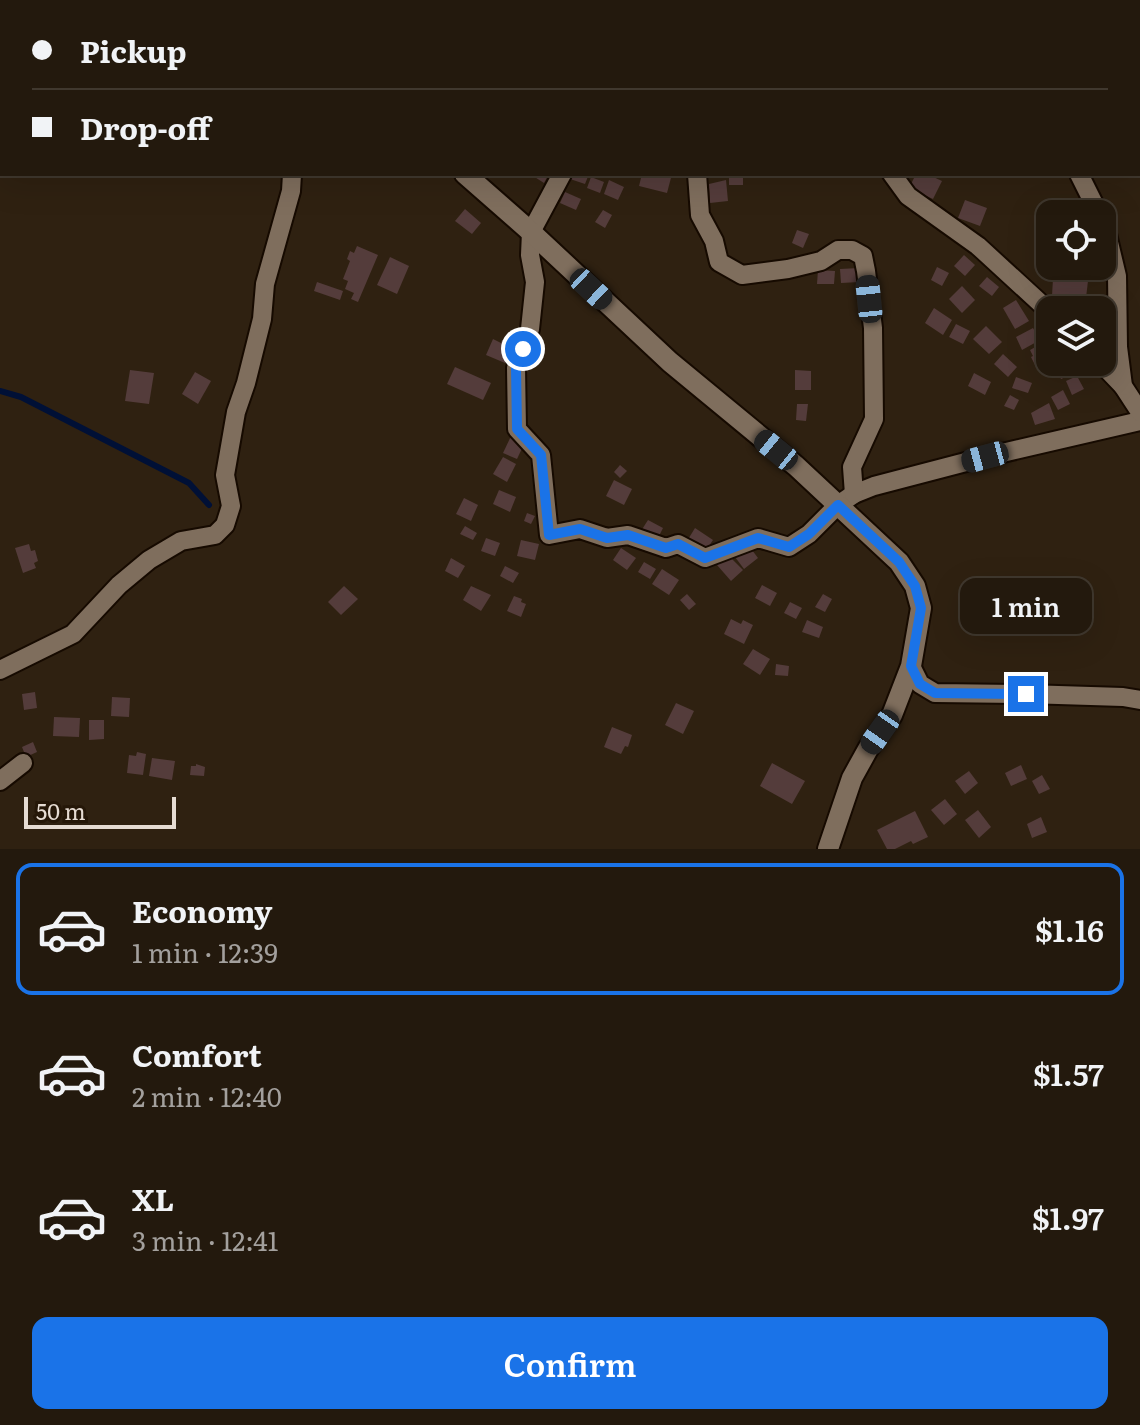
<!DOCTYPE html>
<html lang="en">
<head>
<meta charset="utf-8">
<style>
	:root { --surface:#23190d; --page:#2f261b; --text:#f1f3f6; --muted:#a3a09d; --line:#40382e; --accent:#1a73e8 }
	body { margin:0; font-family:Literata,serif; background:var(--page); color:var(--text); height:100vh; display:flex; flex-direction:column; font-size:30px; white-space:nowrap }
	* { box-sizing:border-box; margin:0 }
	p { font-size:26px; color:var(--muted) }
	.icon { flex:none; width:44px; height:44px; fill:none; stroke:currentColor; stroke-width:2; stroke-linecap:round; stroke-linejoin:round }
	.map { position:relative; height:849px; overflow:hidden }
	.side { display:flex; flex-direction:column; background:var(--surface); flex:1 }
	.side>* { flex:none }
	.banner { position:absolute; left:0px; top:0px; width:1140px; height:176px; box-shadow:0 8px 32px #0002,0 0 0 2px var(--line); display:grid; align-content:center; height:176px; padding:0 32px; background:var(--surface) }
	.tools { position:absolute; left:1036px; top:200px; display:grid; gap:16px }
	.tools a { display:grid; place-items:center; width:80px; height:80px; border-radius:16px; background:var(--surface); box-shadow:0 8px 32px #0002,0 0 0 2px var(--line); font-size:40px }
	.scale { position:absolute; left:24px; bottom:20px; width:152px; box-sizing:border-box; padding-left:8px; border:4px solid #e6dcd3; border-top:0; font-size:22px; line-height:28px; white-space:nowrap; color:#e6dcd3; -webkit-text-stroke:6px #251708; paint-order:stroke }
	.end { position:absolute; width:36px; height:36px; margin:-18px; border:10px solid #1a73e8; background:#fff; box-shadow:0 0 0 4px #fff }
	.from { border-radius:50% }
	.bubble { position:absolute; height:56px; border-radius:16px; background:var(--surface); box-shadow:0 8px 32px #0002,0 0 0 2px var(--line); font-size:26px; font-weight:600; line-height:56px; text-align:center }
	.car { position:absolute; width:24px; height:48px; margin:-24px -12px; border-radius:10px; box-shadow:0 0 6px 2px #0007; background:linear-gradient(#222 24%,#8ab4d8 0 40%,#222 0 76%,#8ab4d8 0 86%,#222 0) }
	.banner b { display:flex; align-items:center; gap:28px; height:76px; font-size:30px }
	.banner b+b { border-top:2px solid var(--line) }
	.banner i { width:20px; height:20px; background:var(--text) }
	ul { padding:14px 0 0; list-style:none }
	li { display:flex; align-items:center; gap:24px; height:132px; margin:0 16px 12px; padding:0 16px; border:4px solid transparent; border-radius:16px }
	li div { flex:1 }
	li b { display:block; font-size:30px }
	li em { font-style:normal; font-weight:600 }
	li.on { border-color:var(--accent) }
	li>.icon { width:72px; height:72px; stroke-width:1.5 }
	.action { display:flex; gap:16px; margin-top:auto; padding:16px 32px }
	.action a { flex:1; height:92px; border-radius:16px; background:var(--accent); color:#fff; font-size:32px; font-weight:600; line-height:92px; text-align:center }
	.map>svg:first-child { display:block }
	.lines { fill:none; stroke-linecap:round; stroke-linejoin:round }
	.stream { stroke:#001036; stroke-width:6 }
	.building { fill:#543c3b }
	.minor-casing { stroke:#160a00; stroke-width:22 }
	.tertiary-casing { stroke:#160a00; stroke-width:24 }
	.minor { stroke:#7f6e5d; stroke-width:18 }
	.tertiary { stroke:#7f6e5d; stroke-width:20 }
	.route { stroke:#1a73e8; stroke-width:10 }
</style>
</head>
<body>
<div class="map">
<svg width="1140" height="849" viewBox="0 0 1140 849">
	<rect width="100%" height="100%" fill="#2f2111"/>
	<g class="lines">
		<path class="stream" d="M 0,391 L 21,397 L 189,483 L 209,505"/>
	</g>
	<g class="building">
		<path d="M 530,174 L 549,174 L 544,183 Z"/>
		<path d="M 572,174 L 589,174 L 585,184 L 570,179 Z"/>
		<path d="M 642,174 L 672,174 L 667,193 L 639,186 Z"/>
		<rect x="729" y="174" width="14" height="11"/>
		<path d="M 916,174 L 927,174 L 942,181 L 933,199 L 909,188 Z"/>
		<path d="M 591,177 L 604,182 L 600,193 L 587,188 Z"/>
		<path d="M 609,180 L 624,187 L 618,200 L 604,194 Z"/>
		<path d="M 726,180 L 728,201 L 710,203 L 709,184 Z"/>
		<path d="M 565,192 L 581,199 L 576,210 L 560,203 Z"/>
		<path d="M 965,200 L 987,208 L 980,226 L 958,218 Z"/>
		<path d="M 465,209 L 481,223 L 472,234 L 455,221 Z"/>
		<path d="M 603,210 L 612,215 L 605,228 L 595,222 Z"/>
		<path d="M 797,230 L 809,234 L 803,248 L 792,243 Z"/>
		<path d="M 357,246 L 378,255 L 358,302 L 351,299 L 354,293 L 345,289 L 348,281 L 343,279 L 350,261 L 347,259 L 350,251 L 354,253 Z"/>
		<path d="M 964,255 L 975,265 L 965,276 L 954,266 Z"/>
		<path d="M 390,257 L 409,266 L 397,294 L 377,285 Z"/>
		<path d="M 937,267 L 949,273 L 942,286 L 931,280 Z"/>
		<path d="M 859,268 L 860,282 L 841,283 L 840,269 Z"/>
		<path d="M 818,270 L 835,271 L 834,284 L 817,284 Z"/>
		<path d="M 987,277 L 999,287 L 992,296 L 979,286 Z"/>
		<path d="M 1053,278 L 1088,281 L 1086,298 L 1052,296 Z"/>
		<path d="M 317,282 L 343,291 L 340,300 L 314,291 Z"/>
		<path d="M 962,286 L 975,300 L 962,313 L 949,299 Z"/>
		<path d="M 1016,300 L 1029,321 L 1015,329 L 1003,308 Z"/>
		<path d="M 934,308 L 952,320 L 943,335 L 925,323 Z"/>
		<path d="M 956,324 L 970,331 L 963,344 L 949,337 Z"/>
		<path d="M 986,326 L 1002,342 L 989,354 L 973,339 Z"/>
		<path d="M 1033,328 L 1040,340 L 1022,350 L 1016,337 Z"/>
		<path d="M 493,339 L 501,343 L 502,340 L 513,345 L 505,363 L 486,355 Z"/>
		<path d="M 1046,341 L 1050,348 L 1050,359 L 1036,367 L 1031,357 L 1033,356 L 1030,350 Z"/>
		<path d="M 1003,354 L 1017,367 L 1008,377 L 994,364 Z"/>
		<path d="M 1063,362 L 1070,362 L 1075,373 L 1061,379 L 1055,365 Z"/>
		<path d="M 455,367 L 491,383 L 483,400 L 447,384 Z"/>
		<path d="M 130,370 L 154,373 L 149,404 L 125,401 Z"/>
		<path d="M 795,370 L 811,371 L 811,390 L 795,390 Z"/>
		<path d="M 195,372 L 211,381 L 198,404 L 182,394 Z"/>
		<path d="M 974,373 L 991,382 L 985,395 L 968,386 Z"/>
		<path d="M 1077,376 L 1084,389 L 1072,395 L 1066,381 Z"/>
		<path d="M 1016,377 L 1032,383 L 1028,393 L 1012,388 Z"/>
		<path d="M 1063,390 L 1070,404 L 1058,410 L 1051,397 Z"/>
		<path d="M 1010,395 L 1019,400 L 1014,410 L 1004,406 Z"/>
		<path d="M 1049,403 L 1055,419 L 1035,425 L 1031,413 Z"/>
		<path d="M 797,404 L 808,404 L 806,421 L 796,420 Z"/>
		<path d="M 511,436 L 525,442 L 517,459 L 503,453 Z"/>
		<path d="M 503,457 L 516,464 L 507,482 L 493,474 Z"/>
		<path d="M 620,465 L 627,471 L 620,478 L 614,472 Z"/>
		<path d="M 614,480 L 632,489 L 624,505 L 606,496 Z"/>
		<path d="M 499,490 L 516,497 L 510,512 L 493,504 Z"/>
		<path d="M 464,498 L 478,505 L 471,521 L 456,514 Z"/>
		<path d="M 527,513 L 535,516 L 531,524 L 524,521 Z"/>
		<path d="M 648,520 L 663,528 L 657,540 L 641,531 Z"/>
		<path d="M 465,526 L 477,533 L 473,540 L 460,534 Z"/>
		<path d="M 695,528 L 713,540 L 704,553 L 687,541 Z"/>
		<path d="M 486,538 L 500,543 L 495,556 L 481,551 Z"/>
		<path d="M 521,540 L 539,544 L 535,560 L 517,556 Z"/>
		<path d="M 29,544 L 31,551 L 35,550 L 38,561 L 34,563 L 36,568 L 23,573 L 15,548 Z"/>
		<path d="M 743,545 L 749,553 L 752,550 L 758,558 L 744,569 L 732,553 Z"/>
		<path d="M 621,548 L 636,558 L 627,570 L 613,560 Z"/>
		<path d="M 728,555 L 743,570 L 731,581 L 717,565 Z"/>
		<path d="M 451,558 L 465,566 L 458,578 L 445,571 Z"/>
		<path d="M 644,562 L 656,569 L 650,579 L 638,572 Z"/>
		<path d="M 505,566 L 519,573 L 513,583 L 500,576 Z"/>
		<path d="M 662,569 L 679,580 L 669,595 L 652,584 Z"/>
		<path d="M 762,585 L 777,593 L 770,606 L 755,598 Z"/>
		<path d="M 344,586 L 358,599 L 341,615 L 328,602 Z"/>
		<path d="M 471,586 L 491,595 L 481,611 L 463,600 Z"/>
		<path d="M 687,594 L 696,604 L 689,610 L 680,600 Z"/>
		<path d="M 823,594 L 832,599 L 825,612 L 815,607 Z"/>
		<path d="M 514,596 L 522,599 L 521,602 L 526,604 L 521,617 L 507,611 Z"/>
		<path d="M 790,602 L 802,608 L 796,619 L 784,613 Z"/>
		<path d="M 731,619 L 741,624 L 743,620 L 753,625 L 744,644 L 724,634 Z"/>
		<path d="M 807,620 L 823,627 L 819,638 L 802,632 Z"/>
		<path d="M 753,649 L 770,659 L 760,675 L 743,664 Z"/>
		<path d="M 776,664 L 789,666 L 788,676 L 775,675 Z"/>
		<path d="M 35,692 L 37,708 L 24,710 L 22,694 Z"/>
		<path d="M 112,697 L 130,698 L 129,717 L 111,716 Z"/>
		<path d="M 676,703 L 694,711 L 683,734 L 665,725 Z"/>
		<path d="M 54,717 L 80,718 L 79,737 L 53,736 Z"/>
		<path d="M 89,720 L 104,720 L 104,739 L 89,740 Z"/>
		<path d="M 612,727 L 632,735 L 628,747 L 625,746 L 621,754 L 604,747 Z"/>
		<path d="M 33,742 L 37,752 L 26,757 L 22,747 Z"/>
		<path d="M 137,752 L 146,754 L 143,775 L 127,773 L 129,755 L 136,756 Z"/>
		<path d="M 152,758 L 175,761 L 172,780 L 149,776 Z"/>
		<path d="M 772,763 L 805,781 L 792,804 L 760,786 Z"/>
		<path d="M 196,764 L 205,767 L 204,776 L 190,775 L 191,766 L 196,766 Z"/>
		<path d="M 1021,765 L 1027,779 L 1011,786 L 1005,773 Z"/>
		<path d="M 969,771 L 978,783 L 965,794 L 955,781 Z"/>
		<path d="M 1042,775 L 1050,789 L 1039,794 L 1032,781 Z"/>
		<path d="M 945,799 L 957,814 L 944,825 L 931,810 Z"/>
		<path d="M 978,810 L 991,827 L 979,838 L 965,820 Z"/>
		<path d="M 915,811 L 928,837 L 913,844 L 911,841 L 895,849 L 887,849 L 877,830 Z"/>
		<path d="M 1041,817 L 1047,832 L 1032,838 L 1027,824 Z"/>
	</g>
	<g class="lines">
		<defs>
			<g id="minor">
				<path d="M 474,0 L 474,2"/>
				<path d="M 905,0 L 907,2"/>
				<path d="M 562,174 L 531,232 L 530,255 L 535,282 L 530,329 L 516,368 L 517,429 L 541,455 L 549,535 L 580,529 L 607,538 L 628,535 L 666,548 L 678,544 L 705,558 L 758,538 L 789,547 L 809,534 L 838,505 L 854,494 L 874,486 L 985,457 L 1140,421"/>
				<path d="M 697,174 L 700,215 L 714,241 L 719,262 L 742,275 L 788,269 L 821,261 L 838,250 L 852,250 L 863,256 L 866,271 L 873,328 L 874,419 L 852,467 L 854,494"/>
				<path d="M 892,174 L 908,196 L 978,246 L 1050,312"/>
				<path d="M 1079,174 L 1099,214"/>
				<path d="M 1102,221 L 1106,230 L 1117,276 L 1118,347 L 1123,386 L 1140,412"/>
				<path d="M 1100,362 L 1123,386"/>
				<path d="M 911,666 L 920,684 L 935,693 L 1026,694 L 1123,697 L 1140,700"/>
				<path d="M 0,670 L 73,634 L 119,585 L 149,560 L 181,541 L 215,535 L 225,525 L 231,506 L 225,475 L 236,412 L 246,383 L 262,319 L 265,284 L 291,191 L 292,174"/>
				<path d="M 0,781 L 23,763"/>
			</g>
			<g id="tertiary">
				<path d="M 211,0 L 216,2"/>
				<path d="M 465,174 L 531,232 L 670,362 L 796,466 L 899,562 L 915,586 L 921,608 L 911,666 L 892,715 L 868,749 L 852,778 L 828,849"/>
			</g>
		</defs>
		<use href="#minor" class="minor-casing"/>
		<use href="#tertiary" class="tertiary-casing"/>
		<use href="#minor" class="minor"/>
		<use href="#tertiary" class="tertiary"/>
	</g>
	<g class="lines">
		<path class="route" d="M 523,349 L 516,368 L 517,429 L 541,455 L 549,535 L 580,529 L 607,538 L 628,535 L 666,548 L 678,544 L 705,558 L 758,538 L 789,547 L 809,534 L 838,505 L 899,562 L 915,586 L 921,608 L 911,666 L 920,684 L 935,693 L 1026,694"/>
	</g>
</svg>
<div class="tools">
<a><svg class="icon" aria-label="locate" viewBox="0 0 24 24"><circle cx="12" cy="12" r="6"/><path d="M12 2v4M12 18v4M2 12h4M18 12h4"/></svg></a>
<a><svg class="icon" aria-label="layers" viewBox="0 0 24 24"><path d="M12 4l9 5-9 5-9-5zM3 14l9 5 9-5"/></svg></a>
</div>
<div class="scale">50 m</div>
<i class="end from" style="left:523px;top:349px"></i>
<i class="end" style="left:1026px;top:694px"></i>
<div class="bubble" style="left:960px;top:578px;width:132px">1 min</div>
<i class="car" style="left:591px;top:289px;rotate:133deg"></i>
<i class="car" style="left:869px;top:299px;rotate:354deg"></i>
<i class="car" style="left:776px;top:450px;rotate:309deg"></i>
<i class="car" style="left:985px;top:457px;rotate:255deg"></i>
<i class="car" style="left:880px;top:732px;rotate:215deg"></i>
<div class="banner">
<b><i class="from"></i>Pickup</b>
<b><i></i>Drop-off</b>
</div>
</div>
<section class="side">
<ul>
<li class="on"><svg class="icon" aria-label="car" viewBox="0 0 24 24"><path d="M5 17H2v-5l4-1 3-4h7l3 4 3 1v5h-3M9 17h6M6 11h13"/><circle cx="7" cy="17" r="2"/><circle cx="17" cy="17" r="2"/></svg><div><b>Economy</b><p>1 min · 12:39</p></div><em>$1.16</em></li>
<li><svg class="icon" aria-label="car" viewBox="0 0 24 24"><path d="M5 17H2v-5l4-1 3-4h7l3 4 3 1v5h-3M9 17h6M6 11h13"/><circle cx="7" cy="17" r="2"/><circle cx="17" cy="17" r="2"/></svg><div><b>Comfort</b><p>2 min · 12:40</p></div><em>$1.57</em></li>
<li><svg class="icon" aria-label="car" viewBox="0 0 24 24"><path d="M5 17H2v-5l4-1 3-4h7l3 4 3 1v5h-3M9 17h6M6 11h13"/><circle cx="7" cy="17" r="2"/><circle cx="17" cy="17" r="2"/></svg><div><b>XL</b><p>3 min · 12:41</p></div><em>$1.97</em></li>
</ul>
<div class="action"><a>Confirm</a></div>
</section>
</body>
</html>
